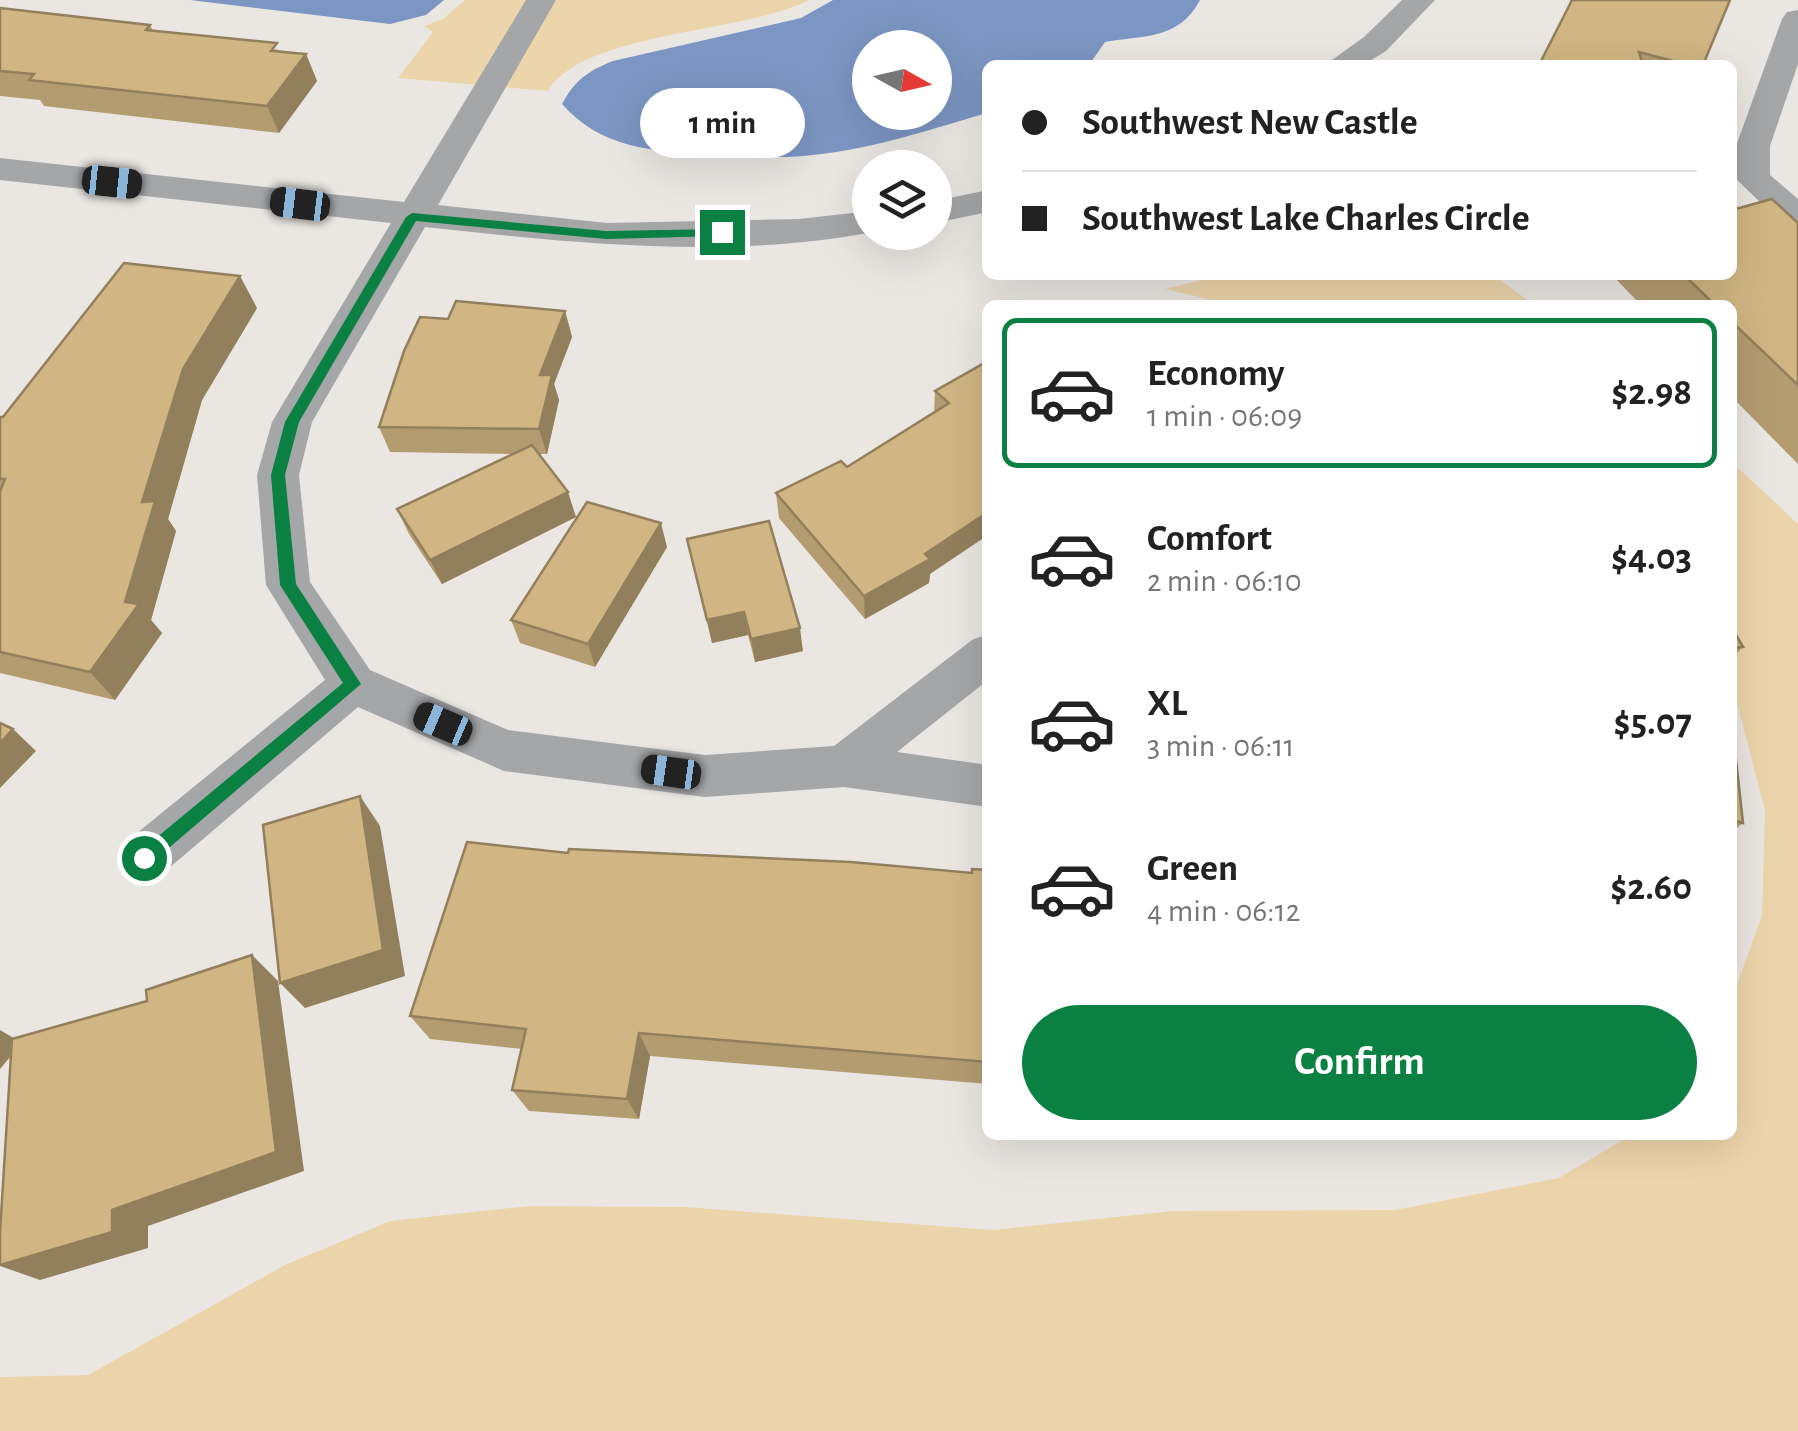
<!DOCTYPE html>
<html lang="en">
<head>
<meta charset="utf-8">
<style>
	:root { --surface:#fff; --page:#f2f2f2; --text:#222; --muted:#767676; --line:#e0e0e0; --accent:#0b8043 }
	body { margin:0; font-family:"Alegreya Sans",sans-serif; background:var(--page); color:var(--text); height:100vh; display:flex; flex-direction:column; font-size:38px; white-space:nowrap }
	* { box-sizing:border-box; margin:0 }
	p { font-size:32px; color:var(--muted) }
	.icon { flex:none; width:55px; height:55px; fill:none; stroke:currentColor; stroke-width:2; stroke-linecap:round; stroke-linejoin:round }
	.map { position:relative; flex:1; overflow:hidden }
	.side { position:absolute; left:982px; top:300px; width:755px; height:840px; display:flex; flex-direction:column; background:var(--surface); border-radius:15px; box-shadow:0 10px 40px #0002 }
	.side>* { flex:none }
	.guide { position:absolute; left:982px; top:60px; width:755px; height:220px; border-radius:15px; box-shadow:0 10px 40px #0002; display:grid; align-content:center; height:220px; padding:0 40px; background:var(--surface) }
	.needle { width:65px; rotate:98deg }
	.buttons { position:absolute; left:852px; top:30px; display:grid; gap:20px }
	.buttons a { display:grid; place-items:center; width:100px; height:100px; border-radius:50%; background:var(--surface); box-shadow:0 10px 40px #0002; font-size:50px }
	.end { position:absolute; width:45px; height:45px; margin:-22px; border:12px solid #0b8043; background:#fff; box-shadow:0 0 0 5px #fff }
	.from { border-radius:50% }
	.bubble { position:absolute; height:70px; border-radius:35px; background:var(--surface); box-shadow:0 10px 40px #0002; font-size:32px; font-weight:600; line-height:70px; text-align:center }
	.car { position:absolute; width:30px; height:60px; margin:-30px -15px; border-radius:12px; box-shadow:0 0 8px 2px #0007; background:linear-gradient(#222 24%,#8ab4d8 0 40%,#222 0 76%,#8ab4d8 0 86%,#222 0) }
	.guide b { display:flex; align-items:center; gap:35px; height:95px; font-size:38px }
	.guide b+b { border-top:2px solid var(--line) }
	.guide i { width:25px; height:25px; background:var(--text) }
	ul { padding:18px 0 0; list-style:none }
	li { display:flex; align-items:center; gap:30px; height:150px; margin:0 20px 15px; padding:0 20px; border:5px solid transparent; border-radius:15px }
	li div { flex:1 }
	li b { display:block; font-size:38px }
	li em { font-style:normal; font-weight:600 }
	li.active { border-color:var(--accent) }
	li>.icon { width:90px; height:90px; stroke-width:1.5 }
	.action { display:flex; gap:20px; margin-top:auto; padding:20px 40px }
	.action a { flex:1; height:115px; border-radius:60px; background:var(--accent); color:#fff; font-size:40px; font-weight:600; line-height:115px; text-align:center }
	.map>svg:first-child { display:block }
	.green { fill:#edd5ab }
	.water { fill:#7c96c3; fill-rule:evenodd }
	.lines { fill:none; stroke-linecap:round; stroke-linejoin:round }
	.street { fill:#a5a6a8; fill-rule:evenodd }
	.wall { fill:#b49c71 }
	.shaded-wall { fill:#927f5c }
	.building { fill:#d1b583; stroke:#927f5c; stroke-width:2.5 }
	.route { fill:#0b8043 }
</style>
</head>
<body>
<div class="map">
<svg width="1798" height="1431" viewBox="0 0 1798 1431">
	<rect width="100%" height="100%" fill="#eae7e3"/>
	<g class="green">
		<path d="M 465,0 L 809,0 C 743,34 584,31 548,91 L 398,78 L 433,32 L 424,26 L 443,19 Z"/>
		<path d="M 1222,275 L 1494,275 L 1534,305 L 1232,305 L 1165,289 Z"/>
		<path d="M 1733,463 L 1798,524 L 1798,1431 L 0,1431 L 0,1377 L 88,1375 L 285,1265 L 390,1221 L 529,1206 L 685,1207 L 993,1230 L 1173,1211 L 1395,1210 L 1559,1178 L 1631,1135 L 1732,1135 L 1733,995 L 1762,916 L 1765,810 L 1733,688 Z"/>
	</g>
	<g class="water">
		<path d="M 190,0 L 444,0 L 426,15 L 390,24 Z"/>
		<path d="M 833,0 L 1200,0 C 1179,40 1144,35 1105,42 L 1089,65 L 988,65 L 987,113 C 922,132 854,155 785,157 C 760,157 734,155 709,154 C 652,151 602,149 562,104 C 575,80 588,71 613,61 L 801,18 ZM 870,48 L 935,48 L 935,112 L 870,112 Z"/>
	</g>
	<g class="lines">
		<g class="street">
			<path d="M 526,0 L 556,0 L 438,205 L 607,223 L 799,219 L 870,211 L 870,232 L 873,232 C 726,260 573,243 425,227 L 312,422 L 299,475 L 310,582 L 370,670 L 508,730 L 705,755 L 834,746 L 972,640 L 988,634 L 988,680 L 897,752 L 988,765 L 988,807 L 844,787 L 705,797 L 504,771 L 358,707 L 162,874 L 144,881 L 126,874 L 119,858 L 126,842 L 325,680 L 266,585 L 257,475 L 272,422 L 391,223 L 0,180 L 0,158 L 404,202 Z"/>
			<path d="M 1402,0 L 1435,0 L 1386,51 L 1363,65 L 1325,65 L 1364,37 Z"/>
			<path d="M 1798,10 L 1798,64 L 1770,146 L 1770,175 L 1798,199 L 1798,229 L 1785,226 L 1735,178 L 1736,146 L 1782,19 L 1787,12 Z"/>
			<path d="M 988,190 L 988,212 L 935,223 L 935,201 Z"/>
		</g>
	</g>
	<g class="wall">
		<path d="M 1572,0 L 1703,65 L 1539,65 Z"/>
		<path d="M 0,8 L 150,25 L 153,31 L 306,54 L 317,81 L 279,133 L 44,106 L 40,100 L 0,96 Z"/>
		<path d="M 1798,223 L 1798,464 L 1732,397 L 1732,305 L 1641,305 L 1612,275 L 1732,275 Z"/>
		<path d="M 257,308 L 202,400 L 168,519 L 176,531 L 151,620 L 162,633 L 115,700 L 0,673 L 0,417 Z"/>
		<path d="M 565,311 L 572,337 L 554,384 L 559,400 L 547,454 L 539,454 L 576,517 L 442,584 L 409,534 L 397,509 L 514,454 L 390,452 L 379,427 L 448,319 Z"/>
		<path d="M 988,361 L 930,574 L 929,583 L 865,619 L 779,518 L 776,493 L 847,467 L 934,412 L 935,391 Z"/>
		<path d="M 687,539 L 803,651 L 755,662 L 748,635 L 712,643 Z"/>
		<path d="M 667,547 L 595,667 L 520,643 L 511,620 Z"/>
		<path d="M 1732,628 L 1743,647 L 1732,658 Z"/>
		<path d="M 1732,741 L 1743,823 L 1732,832 Z"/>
		<path d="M 568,853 L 972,873 L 988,870 L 988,1084 L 650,1056 L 639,1119 L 529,1111 L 512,1090 L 522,1049 L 430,1039 L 410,1016 Z"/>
	</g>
	<g class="shaded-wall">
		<path d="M 306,54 L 317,81 L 279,133 L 267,106 Z"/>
		<path d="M 240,276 L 257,308 L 202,400 L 168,519 L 176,531 L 151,620 L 162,633 L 115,700 L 90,672 L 125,602 L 142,502 L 183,369 Z"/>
		<path d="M 565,311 L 572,337 L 554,384 L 559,400 L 547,454 L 539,429 L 540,375 Z"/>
		<path d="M 568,492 L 576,517 L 442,584 L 430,560 Z"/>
		<path d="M 988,512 L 988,535 L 930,574 L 929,583 L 865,619 L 864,596 Z"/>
		<path d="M 661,523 L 667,547 L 595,667 L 588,644 Z"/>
		<path d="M 744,612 L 748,635 L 712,643 L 707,620 Z"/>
		<path d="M 800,628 L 803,651 L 755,662 L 751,639 Z"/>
		<path d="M 13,729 L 36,751 L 0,788 L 0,743 Z"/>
		<path d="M 360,796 L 380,826 L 405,976 L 305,1008 L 280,983 Z"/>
		<path d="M 252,955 L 278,981 L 304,1171 L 148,1226 L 148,1248 L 40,1280 L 0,1266 Z"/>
		<path d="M 0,1030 L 22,1043 L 0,1069 Z"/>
		<path d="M 639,1033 L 650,1056 L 639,1119 L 627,1099 Z"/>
	</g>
	<g class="building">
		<path d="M 1572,0 L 1730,0 L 1703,65 L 1688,65 L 1639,52 L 1643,65 L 1539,65 Z"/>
		<path d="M 0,8 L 150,25 L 146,30 L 277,43 L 271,51 L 306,54 L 267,106 L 29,80 L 34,74 L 0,71 Z"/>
		<path d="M 1772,199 L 1798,223 L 1798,385 L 1732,322 L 1732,305 L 1715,305 L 1684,275 L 1732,275 L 1732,210 Z"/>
		<path d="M 124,263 L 240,276 L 183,369 L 142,502 L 155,501 L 125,602 L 139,604 L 90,672 L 0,652 L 0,491 L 5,479 L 0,479 L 0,417 L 3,417 Z"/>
		<path d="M 456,301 L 565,311 L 540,375 L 552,375 L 539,429 L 379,427 L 404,351 L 420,317 L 448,319 Z"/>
		<path d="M 988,361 L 988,512 L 925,554 L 930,559 L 864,596 L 776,493 L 841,461 L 847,467 L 949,403 L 935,391 Z"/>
		<path d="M 532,445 L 568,492 L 430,560 L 397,509 Z"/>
		<path d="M 587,502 L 661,523 L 588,644 L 511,620 Z"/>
		<path d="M 769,521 L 800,628 L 751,639 L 744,612 L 707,620 L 687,539 Z"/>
		<path d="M 1732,628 L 1743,647 L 1732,648 Z"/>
		<path d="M 0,723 L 13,729 L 0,743 Z"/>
		<path d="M 1732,741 L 1734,741 L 1743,823 L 1732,820 Z"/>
		<path d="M 360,796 L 383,950 L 280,983 L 263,825 Z"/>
		<path d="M 467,842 L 568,853 L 569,849 L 851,862 L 972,873 L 972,869 L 988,870 L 988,1062 L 639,1033 L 627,1099 L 512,1090 L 526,1029 L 410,1016 Z"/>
		<path d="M 252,955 L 276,1152 L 112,1210 L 112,1232 L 0,1265 L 0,1232 L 12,1039 L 147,1001 L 146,990 Z"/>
	</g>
	<path class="route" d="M 412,213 L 606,231 L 722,229 L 728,232 L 722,236 L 606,239 L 416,221 L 299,422 L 285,475 L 296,584 L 361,684 L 150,864 L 138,864 L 138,853 L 343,683 L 280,585 L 271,475 L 285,422 L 406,217 Z"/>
</svg>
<div class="buttons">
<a><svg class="needle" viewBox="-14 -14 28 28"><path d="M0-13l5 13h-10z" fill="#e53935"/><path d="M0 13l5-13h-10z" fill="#767676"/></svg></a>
<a><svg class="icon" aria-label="layers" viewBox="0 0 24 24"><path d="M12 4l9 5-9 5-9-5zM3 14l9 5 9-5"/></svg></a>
</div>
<i class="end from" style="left:144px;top:858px"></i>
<i class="end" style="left:722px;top:232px"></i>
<div class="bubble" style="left:640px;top:88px;width:165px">1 min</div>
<i class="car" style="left:112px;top:182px;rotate:96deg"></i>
<i class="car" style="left:300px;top:204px;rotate:277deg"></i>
<i class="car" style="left:443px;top:724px;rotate:293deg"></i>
<i class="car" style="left:671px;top:772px;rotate:278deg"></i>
<div class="guide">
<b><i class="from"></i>Southwest New Castle</b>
<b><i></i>Southwest Lake Charles Circle</b>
</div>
<section class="side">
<ul>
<li class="active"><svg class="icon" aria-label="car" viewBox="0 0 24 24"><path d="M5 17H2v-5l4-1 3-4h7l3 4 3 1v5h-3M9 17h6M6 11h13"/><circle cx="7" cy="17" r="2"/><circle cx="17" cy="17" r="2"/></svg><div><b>Economy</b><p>1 min · 06:09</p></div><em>$2.98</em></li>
<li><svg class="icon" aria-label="car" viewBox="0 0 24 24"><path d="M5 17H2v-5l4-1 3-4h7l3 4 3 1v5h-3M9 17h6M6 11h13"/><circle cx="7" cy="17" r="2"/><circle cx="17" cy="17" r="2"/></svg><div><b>Comfort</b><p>2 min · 06:10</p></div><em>$4.03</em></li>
<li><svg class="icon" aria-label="car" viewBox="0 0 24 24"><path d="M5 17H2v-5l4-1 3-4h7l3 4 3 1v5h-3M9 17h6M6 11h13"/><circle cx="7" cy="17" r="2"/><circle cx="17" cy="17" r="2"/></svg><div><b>XL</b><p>3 min · 06:11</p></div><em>$5.07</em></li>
<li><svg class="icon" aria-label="car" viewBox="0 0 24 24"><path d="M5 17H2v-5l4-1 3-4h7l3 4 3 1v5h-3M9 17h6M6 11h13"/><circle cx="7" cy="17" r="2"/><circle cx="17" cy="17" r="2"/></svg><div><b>Green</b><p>4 min · 06:12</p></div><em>$2.60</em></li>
</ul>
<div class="action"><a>Confirm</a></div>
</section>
</div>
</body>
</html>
